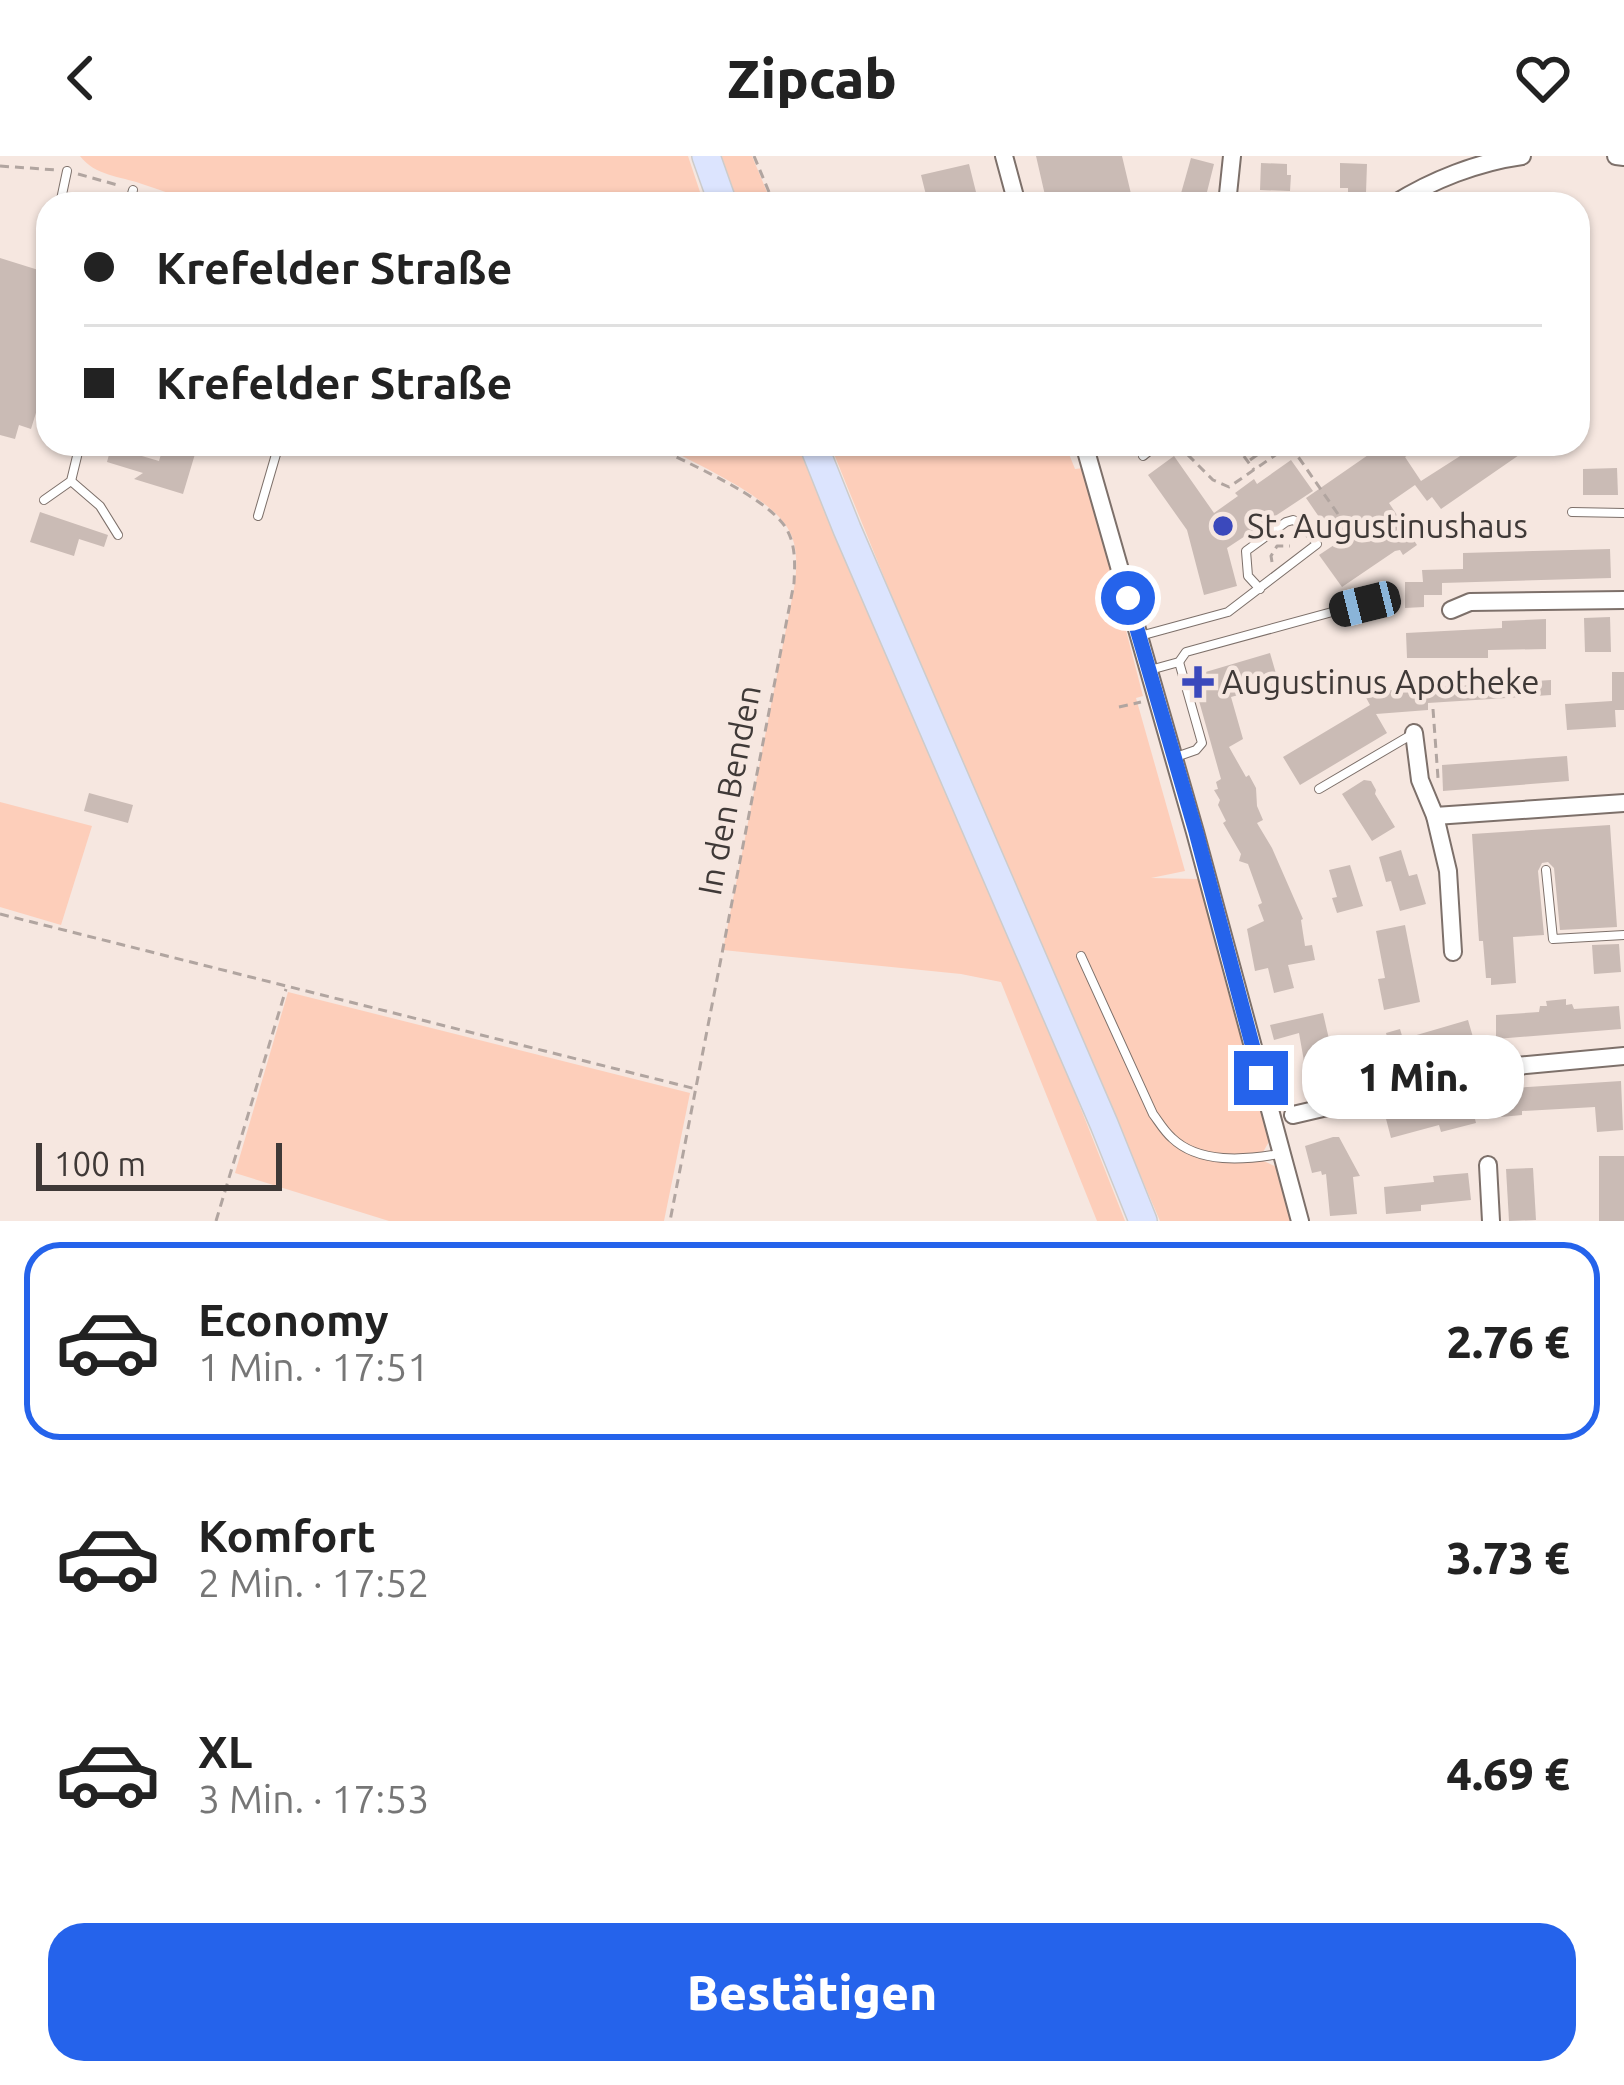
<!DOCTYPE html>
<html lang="de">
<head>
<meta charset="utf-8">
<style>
	:root { --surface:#fff; --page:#f6f6f6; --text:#222; --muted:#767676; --line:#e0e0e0; --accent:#2563eb }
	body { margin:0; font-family:Ubuntu,sans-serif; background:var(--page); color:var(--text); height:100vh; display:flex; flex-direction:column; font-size:45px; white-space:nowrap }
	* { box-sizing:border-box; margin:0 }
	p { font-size:39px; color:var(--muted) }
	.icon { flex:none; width:66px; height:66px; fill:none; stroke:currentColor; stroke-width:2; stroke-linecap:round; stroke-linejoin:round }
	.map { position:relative; height:1065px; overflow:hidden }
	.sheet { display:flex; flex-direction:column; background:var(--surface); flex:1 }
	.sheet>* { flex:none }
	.guide { position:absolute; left:36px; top:36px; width:1554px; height:264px; border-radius:36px; box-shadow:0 3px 9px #0004; display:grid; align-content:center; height:264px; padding:0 48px; background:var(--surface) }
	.scale { position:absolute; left:36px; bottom:30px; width:246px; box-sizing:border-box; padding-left:12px; border:6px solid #3f3937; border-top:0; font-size:33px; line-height:42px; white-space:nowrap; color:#3f3937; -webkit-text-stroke:9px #f6e7e0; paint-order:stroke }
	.end { position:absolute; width:54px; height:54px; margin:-27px; border:15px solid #2563eb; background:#fff; box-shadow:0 0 0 6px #fff }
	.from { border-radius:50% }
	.bubble { position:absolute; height:84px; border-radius:36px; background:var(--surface); box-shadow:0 3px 9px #0004; font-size:39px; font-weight:800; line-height:84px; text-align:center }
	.car { position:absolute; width:36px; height:72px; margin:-36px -18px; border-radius:15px; box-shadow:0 0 9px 3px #0007; background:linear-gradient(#222 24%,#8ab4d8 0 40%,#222 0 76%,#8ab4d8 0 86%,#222 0) }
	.guide b { display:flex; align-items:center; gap:42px; height:114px; font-size:45px }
	.guide b+b { border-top:3px solid var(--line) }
	.guide i { width:30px; height:30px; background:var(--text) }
	ul { padding:21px 0 0; list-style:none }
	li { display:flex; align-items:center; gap:36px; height:198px; margin:0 24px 18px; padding:0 24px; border:6px solid transparent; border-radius:36px }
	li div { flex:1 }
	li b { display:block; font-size:45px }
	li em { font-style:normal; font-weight:800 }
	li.selected { border-color:var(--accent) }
	li>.icon { width:108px; height:108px; stroke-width:1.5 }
	.button { display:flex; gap:24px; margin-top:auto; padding:24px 48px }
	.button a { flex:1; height:138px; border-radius:36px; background:var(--accent); color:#fff; font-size:48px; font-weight:800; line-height:138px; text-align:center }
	header { display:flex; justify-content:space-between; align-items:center; height:156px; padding:0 48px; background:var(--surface); font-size:54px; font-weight:800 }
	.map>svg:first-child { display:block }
	.green { fill:#fdceba }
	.building { fill:#cabbb5 }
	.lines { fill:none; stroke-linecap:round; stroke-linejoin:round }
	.service-casing { stroke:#7d706a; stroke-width:10 }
	.minor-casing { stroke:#7d706a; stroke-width:20 }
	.primary-casing { stroke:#cdcccb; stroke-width:30 }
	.path { stroke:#b1a5a0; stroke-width:3; stroke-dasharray:9 6; stroke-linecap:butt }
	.service { stroke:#fff; stroke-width:8 }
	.minor { stroke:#fff; stroke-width:16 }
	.primary { stroke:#dce4fe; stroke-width:27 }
	.route { stroke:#2563eb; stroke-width:15 }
	.poi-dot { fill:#3b49bc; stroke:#f6e7e0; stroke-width:4.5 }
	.labels { text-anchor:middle; stroke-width:9; stroke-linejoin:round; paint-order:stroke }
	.poi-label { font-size:33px; fill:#3f3937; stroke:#f6e7e0; text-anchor:start }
	.street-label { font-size:33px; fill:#3f3937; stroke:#f6e7e0 }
</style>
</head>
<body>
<header><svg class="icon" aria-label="back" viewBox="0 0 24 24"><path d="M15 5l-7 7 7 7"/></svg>Zipcab<svg class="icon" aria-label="heart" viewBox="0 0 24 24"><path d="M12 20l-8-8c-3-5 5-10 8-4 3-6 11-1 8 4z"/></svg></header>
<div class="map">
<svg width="1624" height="1065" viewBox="0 0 1624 1065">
	<rect width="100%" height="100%" fill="#f6e7e0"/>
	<g class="green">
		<path d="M 80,0 L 688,0 L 704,48 L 199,48 C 180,41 161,34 142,28 C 120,20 95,20 80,0 Z"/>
		<path d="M 720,0 L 752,0 L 772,48 L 737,48 Z"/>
		<path d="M 659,288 L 785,288 L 800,291 L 1059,897 L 1125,1065 L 1097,1065 L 1001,826 L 961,818 L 723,794 L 795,427 C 797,408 798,388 787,371 C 767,339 694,307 659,288 Z"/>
		<path d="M 1015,288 L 1065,288 L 1075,313 L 1084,312 L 1143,540 L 1136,542 L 1185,715 L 1151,722 L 1199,723 L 1229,809 L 1220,808 L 1270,984 L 1259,1003 L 1279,1012 L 1293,1065 L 1160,1065 L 914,495 L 832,293 L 889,296 Z"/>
		<path d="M 0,646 L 92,670 L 61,769 L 0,751 Z"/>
		<path d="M 288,836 L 690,937 L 664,1065 L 389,1065 L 235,1017 Z"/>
	</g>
	<g class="building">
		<path d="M 1036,0 L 1122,0 L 1132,42 L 1105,48 L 1101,48 L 1100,43 L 1080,48 L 1047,48 Z"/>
		<path d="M 1191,2 L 1214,8 L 1204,48 L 1178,48 Z"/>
		<path d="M 1261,7 L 1287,8 L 1287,19 L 1291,19 L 1290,35 L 1260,34 Z"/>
		<path d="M 1340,7 L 1367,8 L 1366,37 L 1348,36 L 1348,32 L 1340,32 Z"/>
		<path d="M 969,8 L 976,36 L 928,47 L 921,19 Z"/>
		<path d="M 0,102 L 48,117 L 48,250 L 39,247 L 31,273 L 19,269 L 15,283 L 0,279 Z"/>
		<path d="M 164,288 L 198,288 L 183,338 L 134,323 L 143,317 L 107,306 L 111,291 L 159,305 Z"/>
		<path d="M 1384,288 L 1424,288 L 1405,301 L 1421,325 L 1468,295 L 1464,288 L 1535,288 L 1441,353 L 1432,341 L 1427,345 L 1415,329 L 1389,347 L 1417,389 L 1403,399 L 1400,394 L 1395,395 L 1342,431 L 1319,399 L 1337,387 L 1306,342 Z"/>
		<path d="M 1174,300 L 1214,357 L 1238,340 L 1235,337 L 1254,323 L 1257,328 L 1291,304 L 1313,335 L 1227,392 L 1237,430 L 1204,439 L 1187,374 L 1148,319 Z"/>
		<path d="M 1617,312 L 1618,339 L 1583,339 L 1583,313 Z"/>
		<path d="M 40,356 L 108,379 L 104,391 L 79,383 L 74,400 L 30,386 Z"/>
		<path d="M 1610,393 L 1611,422 L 1442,427 L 1442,439 L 1424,439 L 1424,451 L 1405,452 L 1405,426 L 1423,426 L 1422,414 L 1463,413 L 1463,397 Z"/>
		<path d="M 1610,461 L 1611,496 L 1585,496 L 1584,462 Z"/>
		<path d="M 1546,463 L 1546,493 L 1488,494 L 1488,502 L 1407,502 L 1406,477 L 1502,472 L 1502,465 Z"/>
		<path d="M 1270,497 L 1279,528 L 1231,541 L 1243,583 L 1229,591 L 1246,621 L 1249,619 L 1256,632 L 1257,650 L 1263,664 L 1257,667 L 1272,692 L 1303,763 L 1301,764 L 1305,790 L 1312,789 L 1315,804 L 1288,809 L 1294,832 L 1274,837 L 1268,812 L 1255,815 L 1247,773 L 1264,765 L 1258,749 L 1262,747 L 1248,708 L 1239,705 L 1241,698 L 1223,667 L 1226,665 L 1218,649 L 1220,644 L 1214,634 L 1218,633 L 1216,626 L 1221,623 L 1192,520 Z"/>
		<path d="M 1612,516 L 1624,516 L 1624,554 L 1615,554 L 1616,571 L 1567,574 L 1565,548 L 1612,545 Z"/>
		<path d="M 1551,524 L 1551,539 L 1428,547 L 1428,554 L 1376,558 L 1387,577 L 1300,629 L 1283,601 L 1370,549 L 1363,536 Z"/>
		<path d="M 1567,600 L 1569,625 L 1443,635 L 1442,609 Z"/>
		<path d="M 1364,624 L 1371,625 L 1376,634 L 1375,638 L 1395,671 L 1372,685 L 1342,638 Z"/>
		<path d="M 89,637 L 133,649 L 128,667 L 84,655 Z"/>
		<path d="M 1610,669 L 1617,771 L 1560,774 L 1554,712 L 1548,706 L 1542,707 L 1538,715 L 1544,779 L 1513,781 L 1516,827 L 1491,829 L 1491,822 L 1486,822 L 1483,785 L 1479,785 L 1472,678 Z"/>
		<path d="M 1401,694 L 1409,720 L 1417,718 L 1426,748 L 1400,755 L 1391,725 L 1386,726 L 1379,701 Z"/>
		<path d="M 1350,709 L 1363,750 L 1337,757 L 1332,742 L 1337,741 L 1329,714 Z"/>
		<path d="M 1405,769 L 1420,846 L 1384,854 L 1378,823 L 1385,822 L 1376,775 Z"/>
		<path d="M 1619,788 L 1621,816 L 1594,818 L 1592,789 Z"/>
		<path d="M 1566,843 L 1566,849 L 1572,848 L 1574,853 L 1619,850 L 1621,873 L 1496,883 L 1496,859 L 1539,856 L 1540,850 L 1547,850 L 1546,845 Z"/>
		<path d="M 1323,857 L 1334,905 L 1330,906 L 1336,934 L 1310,939 L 1299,877 L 1274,884 L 1270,869 Z"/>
		<path d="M 1468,864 L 1475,888 L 1395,910 L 1386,877 L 1400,873 L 1403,883 Z"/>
		<path d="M 1621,925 L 1623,974 L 1597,976 L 1595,951 L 1522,955 L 1522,959 L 1501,961 L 1499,933 Z"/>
		<path d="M 1488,935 L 1495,962 L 1475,963 L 1476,967 L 1441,976 L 1439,969 L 1391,982 L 1385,959 L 1405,952 L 1419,950 L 1420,953 Z"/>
		<path d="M 1333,981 L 1339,981 L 1360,1020 L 1353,1021 L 1357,1058 L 1330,1060 L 1326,1018 L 1322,1019 L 1321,1015 L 1312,1017 L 1305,990 Z"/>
		<rect x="1599" y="1000" width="25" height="65"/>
		<path d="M 1533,1012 L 1536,1064 L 1509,1065 L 1506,1013 Z"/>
		<path d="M 1468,1017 L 1471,1044 L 1421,1049 L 1421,1055 L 1386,1058 L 1384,1031 L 1434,1026 L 1433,1020 Z"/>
	</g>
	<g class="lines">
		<defs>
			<g id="service">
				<path d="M 60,48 L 67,15"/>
				<path d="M 129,48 L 133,34"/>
				<path d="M 1143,300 L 1158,288"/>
				<path d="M 71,325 L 100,350 L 118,379"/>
				<path d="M 44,344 L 71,325 L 80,288"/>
				<path d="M 1572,356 L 1624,357"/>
				<path d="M 258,360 L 279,288"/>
				<path d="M 1140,480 L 1228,456 L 1317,388 L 1304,369 L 1293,364 L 1286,366 L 1246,395 L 1248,420 L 1260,433"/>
				<path d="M 1150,514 L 1179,506 L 1186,496 L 1365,447"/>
				<path d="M 1173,602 L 1196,594 L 1202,587 L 1179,506"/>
				<path d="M 1319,633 L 1411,579"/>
				<path d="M 1546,714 L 1553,783 L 1624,779"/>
				<path d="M 1081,800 L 1153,958 C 1159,966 1164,975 1172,982 C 1199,1008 1245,1004 1279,998"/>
			</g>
			<g id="minor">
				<path d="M 1004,0 L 1017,48"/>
				<path d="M 1616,0 L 1624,1"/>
				<path d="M 1227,48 L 1232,0"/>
				<path d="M 1394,48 C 1432,24 1478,6 1522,0"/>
				<path d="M 1084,288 L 1195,676 L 1300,1065"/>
				<path d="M 1451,454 L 1470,446 L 1624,444"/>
				<path d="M 1414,577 L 1420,624 L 1435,660 L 1448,715 L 1453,796"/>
				<path d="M 1435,660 L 1624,647"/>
				<path d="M 1293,959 L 1495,912 L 1624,900"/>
				<path d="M 1488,1009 L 1491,1065"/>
			</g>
			<g id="primary">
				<path d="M 706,0 L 723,48"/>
				<path d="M 813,288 L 847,373 L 1104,968 L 1143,1065"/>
			</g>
		</defs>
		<use href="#service" class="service-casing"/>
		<use href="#minor" class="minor-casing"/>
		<use href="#primary" class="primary-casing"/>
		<g class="path">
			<path d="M 754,0 L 774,48"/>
			<path d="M 0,10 L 57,14"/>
			<path d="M 78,18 L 121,30"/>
			<path d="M 147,39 L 174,48"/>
			<path d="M 650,288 C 686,307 765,339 786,372 C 796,389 795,408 794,427 L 670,1065"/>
			<path d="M 1177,288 L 1213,324 L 1229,331 L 1290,289"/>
			<path d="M 1235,288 L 1254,314"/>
			<path d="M 839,289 L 865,292 L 953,288"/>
			<path d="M 1290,289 L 1340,361 L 1334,366"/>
			<path d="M 1250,304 L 1267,292 L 1265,288"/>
			<path d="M 1272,406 L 1271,400 L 1277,390 L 1290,390"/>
			<path d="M 1119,551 L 1141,546"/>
			<path d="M 1433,553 L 1438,622"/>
			<path d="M 0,758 L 696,933"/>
			<path d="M 216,1065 L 286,833"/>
		</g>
		<use href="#service" class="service"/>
		<use href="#minor" class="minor"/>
		<use href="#primary" class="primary"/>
	</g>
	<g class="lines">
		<path class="route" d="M 1128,442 L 1196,676 L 1261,922"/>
	</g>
	<g class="poi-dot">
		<circle cx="1223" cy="370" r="12"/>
		<path d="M1192 508h12v12h12v12h-12v12h-12v-12h-12v-12h12z"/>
	</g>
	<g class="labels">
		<g class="poi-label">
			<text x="1247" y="382">St. Augustinushaus</text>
			<text x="1222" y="538">Augustinus Apotheke</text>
		</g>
		<g class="street-label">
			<text transform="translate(729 634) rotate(-79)" y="12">In den Benden</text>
		</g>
	</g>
</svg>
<div class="scale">100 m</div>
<i class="end from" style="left:1128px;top:442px"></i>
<i class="end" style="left:1261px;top:922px"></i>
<div class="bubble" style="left:1302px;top:879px;width:222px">1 Min.</div>
<i class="car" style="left:1365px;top:448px;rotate:256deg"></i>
<div class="guide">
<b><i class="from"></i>Krefelder Straße</b>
<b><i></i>Krefelder Straße</b>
</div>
</div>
<section class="sheet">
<ul>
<li class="selected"><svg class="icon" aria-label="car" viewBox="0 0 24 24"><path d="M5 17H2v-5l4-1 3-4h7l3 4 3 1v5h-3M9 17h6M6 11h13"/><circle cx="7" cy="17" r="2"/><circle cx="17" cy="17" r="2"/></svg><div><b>Economy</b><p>1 Min. · 17:51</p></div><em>2.76 €</em></li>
<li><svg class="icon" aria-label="car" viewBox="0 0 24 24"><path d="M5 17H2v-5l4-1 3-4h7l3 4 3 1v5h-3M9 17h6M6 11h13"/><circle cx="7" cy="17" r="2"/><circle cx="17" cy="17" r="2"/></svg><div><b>Komfort</b><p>2 Min. · 17:52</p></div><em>3.73 €</em></li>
<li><svg class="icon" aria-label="car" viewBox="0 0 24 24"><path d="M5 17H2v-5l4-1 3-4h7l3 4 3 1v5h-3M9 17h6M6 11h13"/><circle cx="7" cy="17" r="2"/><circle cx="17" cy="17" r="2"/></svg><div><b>XL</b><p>3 Min. · 17:53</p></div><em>4.69 €</em></li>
</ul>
<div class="button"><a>Bestätigen</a></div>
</section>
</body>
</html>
